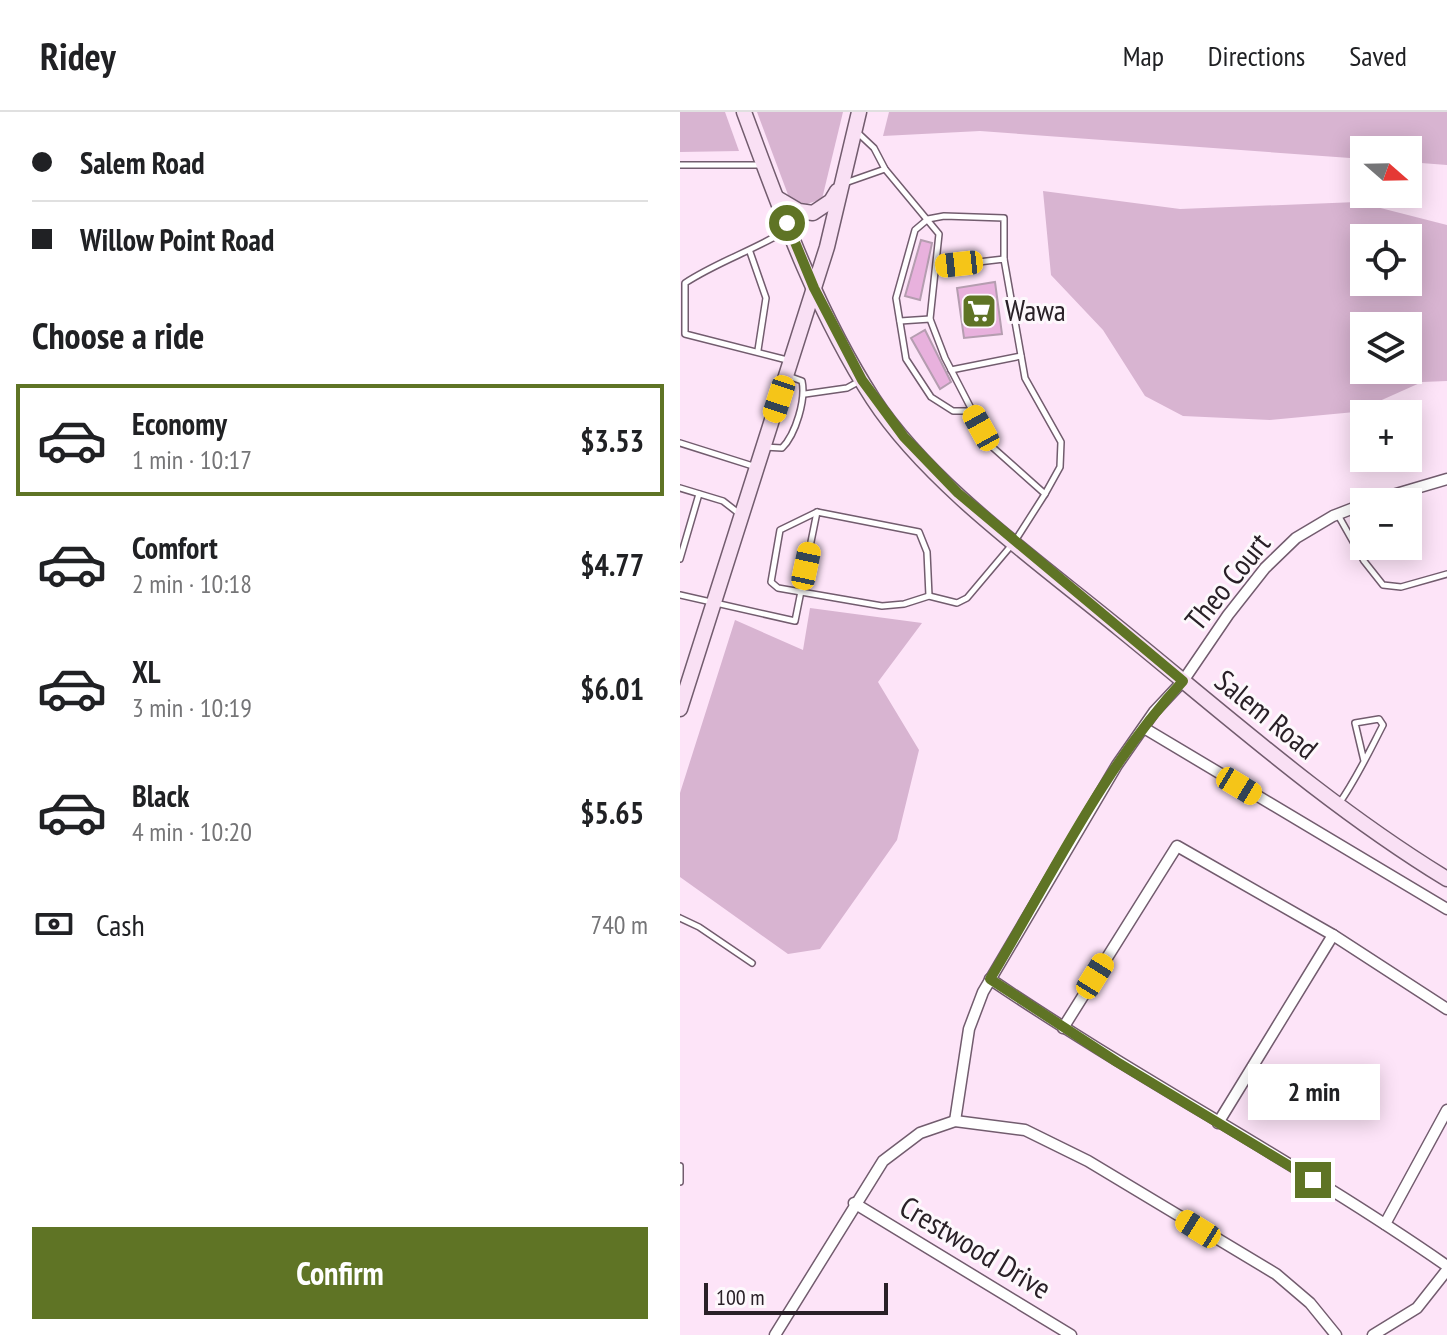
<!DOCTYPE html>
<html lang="en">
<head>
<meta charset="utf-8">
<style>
	:root { --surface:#fff; --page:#f6f6f6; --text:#202124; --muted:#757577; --line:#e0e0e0; --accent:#5f7425 }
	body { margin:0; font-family:"PT Sans Narrow",sans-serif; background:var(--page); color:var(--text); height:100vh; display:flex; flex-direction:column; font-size:30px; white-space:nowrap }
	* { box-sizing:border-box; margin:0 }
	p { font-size:26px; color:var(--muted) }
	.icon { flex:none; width:44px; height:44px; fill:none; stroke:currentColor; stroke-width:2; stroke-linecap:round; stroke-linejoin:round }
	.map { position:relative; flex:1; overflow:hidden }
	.sheet { display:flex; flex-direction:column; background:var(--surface); width:680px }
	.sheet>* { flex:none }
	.hud { display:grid; align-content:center; height:176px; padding:0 32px; background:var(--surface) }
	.needle { width:52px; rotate:110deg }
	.fabs { position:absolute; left:670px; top:24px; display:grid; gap:16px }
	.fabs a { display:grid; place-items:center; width:72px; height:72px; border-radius:0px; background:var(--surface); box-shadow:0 4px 20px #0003; font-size:40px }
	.scale { position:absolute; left:24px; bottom:20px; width:184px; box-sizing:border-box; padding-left:8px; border:4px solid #292027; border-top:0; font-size:22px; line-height:28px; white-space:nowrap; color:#292027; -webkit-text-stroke:6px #fdf8fc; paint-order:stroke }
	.end { position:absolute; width:36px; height:36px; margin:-18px; border:10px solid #5f7425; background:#fff; box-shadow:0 0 0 4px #fff }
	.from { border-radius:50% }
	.bubble { position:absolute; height:56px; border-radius:0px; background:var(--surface); box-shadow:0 4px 20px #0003; font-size:26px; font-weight:600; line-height:56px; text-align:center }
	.car { position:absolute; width:24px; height:48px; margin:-24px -12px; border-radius:10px; box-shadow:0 0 6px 2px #0007; background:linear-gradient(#f5c518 24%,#345 0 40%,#f5c518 0 76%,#345 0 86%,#f5c518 0) }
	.hud b { display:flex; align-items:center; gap:28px; height:76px; font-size:30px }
	.hud b+b { border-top:2px solid var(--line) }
	.hud i { width:20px; height:20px; background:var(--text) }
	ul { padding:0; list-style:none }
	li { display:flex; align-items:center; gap:24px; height:112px; margin:0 16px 12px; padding:0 16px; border:4px solid transparent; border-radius:0px }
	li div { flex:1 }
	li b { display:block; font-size:30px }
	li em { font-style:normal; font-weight:600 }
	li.current { border-color:var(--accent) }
	li>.icon { width:72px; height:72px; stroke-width:1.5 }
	h2 { padding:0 32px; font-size:36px; line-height:96px }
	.pay { display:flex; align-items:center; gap:20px; height:88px; padding:0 32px; font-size:30px }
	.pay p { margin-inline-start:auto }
	.primary-button { display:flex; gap:16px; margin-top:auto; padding:16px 32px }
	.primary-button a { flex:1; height:92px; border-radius:0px; background:var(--accent); color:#fff; font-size:32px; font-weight:600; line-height:92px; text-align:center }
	header { display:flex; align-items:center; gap:48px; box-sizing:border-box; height:112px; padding:0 40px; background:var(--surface); border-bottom:2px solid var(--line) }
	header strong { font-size:38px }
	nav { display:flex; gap:44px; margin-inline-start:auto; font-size:28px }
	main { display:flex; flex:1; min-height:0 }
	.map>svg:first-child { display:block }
	.green { fill:#d8b4d1; fill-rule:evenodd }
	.building { fill:#e8b1dd; stroke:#b59db0; stroke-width:2 }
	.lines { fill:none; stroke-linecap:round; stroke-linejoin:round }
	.lane-casing { stroke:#725c6e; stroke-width:8 }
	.street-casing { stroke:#725c6e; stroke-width:13 }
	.secondary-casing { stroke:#725c6e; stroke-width:17 }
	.lane { stroke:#fff; stroke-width:5 }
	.street { stroke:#fff; stroke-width:10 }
	.secondary { stroke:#f9e0f4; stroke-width:14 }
	.route { stroke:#5f7425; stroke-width:10 }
	.labels { text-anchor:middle; stroke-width:6; stroke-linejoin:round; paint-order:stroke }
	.poi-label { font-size:30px; fill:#292027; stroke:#fdf8fc; text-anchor:start }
	.street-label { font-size:30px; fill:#292027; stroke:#fdf8fc }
</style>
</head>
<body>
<header>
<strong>Ridey</strong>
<nav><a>Map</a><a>Directions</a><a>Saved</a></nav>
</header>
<main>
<section class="sheet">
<div class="hud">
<b><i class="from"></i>Salem Road</b>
<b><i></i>Willow Point Road</b>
</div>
<h2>Choose a ride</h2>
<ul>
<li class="current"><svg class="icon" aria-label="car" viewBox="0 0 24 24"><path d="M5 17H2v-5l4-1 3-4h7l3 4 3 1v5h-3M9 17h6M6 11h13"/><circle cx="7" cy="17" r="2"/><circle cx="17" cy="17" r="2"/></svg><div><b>Economy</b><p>1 min · 10:17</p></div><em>$3.53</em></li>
<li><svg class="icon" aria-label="car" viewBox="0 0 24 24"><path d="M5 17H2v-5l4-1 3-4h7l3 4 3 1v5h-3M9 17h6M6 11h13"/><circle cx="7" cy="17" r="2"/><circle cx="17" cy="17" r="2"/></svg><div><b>Comfort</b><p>2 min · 10:18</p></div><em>$4.77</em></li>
<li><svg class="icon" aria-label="car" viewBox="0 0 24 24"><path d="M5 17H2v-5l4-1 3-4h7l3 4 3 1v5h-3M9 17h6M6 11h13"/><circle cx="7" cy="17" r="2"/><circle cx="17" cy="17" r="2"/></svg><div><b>XL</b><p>3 min · 10:19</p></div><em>$6.01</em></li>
<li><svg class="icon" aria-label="car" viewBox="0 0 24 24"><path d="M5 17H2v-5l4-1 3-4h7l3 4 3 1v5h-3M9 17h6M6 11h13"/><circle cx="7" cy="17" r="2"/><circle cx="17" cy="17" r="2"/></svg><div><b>Black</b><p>4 min · 10:20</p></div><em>$5.65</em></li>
</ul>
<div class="pay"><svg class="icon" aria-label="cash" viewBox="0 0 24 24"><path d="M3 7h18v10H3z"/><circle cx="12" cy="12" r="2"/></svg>Cash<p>740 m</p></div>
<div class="primary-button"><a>Confirm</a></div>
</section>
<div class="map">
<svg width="767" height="1223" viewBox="0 0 767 1223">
	<rect width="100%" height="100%" fill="#fde4f8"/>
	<g class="green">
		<path d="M 0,0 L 45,0 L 59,39 L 0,40 Z"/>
		<path d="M 77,0 L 163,0 L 142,87 L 127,92 L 110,88 Z"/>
		<path d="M 209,0 L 767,0 L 767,53 L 728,50 L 728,38 L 684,38 L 684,47 L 300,19 L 203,24 Z"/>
		<path d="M 363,79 L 500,97 L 677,90 L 767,113 L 767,269 L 742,270 L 675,300 L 590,308 L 503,304 L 465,284 L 423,218 L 371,163 ZM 728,126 L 728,170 L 684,170 L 684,126 ZM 684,214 L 728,214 L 728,258 L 684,258 Z"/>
		<path d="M 130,496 L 242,511 L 198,570 L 239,638 L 217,728 L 140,837 L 108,842 L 0,765 L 0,681 L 55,508 L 123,538 Z"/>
	</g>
	<g class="building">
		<path d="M 241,128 L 252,131 L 240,188 L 225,184 Z"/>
		<path d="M 315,170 L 322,222 L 284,226 L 277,176 Z"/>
		<path d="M 245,218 L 271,270 L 260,277 L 231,226 Z"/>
	</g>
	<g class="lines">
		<defs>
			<g id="lane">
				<path d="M 0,53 L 83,53"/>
				<path d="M 165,71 L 205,57"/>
				<path d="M 105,119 C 72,139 37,150 5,171 L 5,222 L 107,248"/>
				<path d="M 70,140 L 86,186 L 78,238"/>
				<path d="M 256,155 L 324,147 L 345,266 L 381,330 L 380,355 L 365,382"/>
				<path d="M 220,209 L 250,207"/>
				<path d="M 271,258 L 341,244"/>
				<path d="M 125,282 L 167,276 L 178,270"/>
				<path d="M 291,299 L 273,299 L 251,285 L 226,247 L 216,186 L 235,118 L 248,107 L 264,104 L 324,106 L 324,147"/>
				<path d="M 0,331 L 76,355"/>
				<path d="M 84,335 L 102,336 C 116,322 126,287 122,269 L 108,264"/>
				<path d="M 0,376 L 43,389 L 61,403"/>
				<path d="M 137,400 L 100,418 L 91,470 L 98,476 L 202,494 L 224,492 L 249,484 L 277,491 L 287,486 L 335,429 L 365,382 L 310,333 L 265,246 L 250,207 L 259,122 L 205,57 L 194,36 L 177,20"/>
				<path d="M 658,403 L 684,449 L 703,473 L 721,475 L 767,462"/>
				<path d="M 0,447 L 19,382"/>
				<path d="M 0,483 L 115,509 L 137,400 L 239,420 L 247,440 L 249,484"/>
				<path d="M 658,693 C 676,668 689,640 703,613 L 699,607 L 675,611 L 684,649"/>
				<path d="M 0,806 L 19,815 L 72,851"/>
				<path d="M 0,1054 L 0,1070"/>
			</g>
			<g id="street">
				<path d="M 689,390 L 767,367"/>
				<path d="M 464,616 L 767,797"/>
				<path d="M 310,867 C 459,968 619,1051 767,1154"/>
				<path d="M 383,916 L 497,734 L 653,823 L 767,897"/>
				<path d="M 275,1009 L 289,917 L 303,880 L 437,653 L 474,600 L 503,569 L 548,503 L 585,456 L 616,426 L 653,404 L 684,392"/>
				<path d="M 538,1011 L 653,823"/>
				<path d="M 174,1091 L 391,1223"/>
				<path d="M 705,1112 L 767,998"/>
				<path d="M 95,1223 L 203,1049 L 240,1021 L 275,1009 L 345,1018 L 408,1049 L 596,1162 L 630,1191 L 656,1223"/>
				<path d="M 693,1223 L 737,1196 L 767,1158"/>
			</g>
			<g id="secondary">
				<path d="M 64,0 C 100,97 136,199 193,287 C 249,373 360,451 440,517 C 547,604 649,695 767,767"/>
				<path d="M 97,86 L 119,99 L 133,101 L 151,89 L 157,79"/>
				<path d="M 0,597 L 147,135 L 179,0"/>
			</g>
		</defs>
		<use href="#lane" class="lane-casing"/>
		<use href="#street" class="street-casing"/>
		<use href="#secondary" class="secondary-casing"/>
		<use href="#lane" class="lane"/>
		<use href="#street" class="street"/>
		<use href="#secondary" class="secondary"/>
	</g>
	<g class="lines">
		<path class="route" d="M 107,111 L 134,176 L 182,268 L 224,325 L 278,381 L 503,569 C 423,655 370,767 310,867 L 437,950 L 633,1068"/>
	</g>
	<defs>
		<symbol id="supermarket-square" viewBox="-11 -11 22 22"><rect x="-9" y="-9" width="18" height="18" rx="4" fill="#5f7425" stroke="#fdf8fc"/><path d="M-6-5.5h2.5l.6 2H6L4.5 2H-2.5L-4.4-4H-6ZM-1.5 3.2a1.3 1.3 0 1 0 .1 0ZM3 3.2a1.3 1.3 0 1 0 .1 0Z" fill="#fff"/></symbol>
	</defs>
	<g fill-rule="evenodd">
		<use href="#supermarket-square" x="279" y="179" width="40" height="40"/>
	</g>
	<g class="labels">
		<g class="poi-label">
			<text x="325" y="209">Wawa</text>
		</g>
		<g class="street-label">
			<text transform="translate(548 470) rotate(-51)" y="10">Theo Court</text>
			<text transform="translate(586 603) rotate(39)" y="10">Salem Road</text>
			<text transform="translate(295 1136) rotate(31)" y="10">Crestwood Drive</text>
		</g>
	</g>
</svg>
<div class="fabs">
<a><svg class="needle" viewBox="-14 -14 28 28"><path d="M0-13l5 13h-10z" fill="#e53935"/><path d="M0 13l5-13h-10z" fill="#757577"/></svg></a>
<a><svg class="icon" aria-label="locate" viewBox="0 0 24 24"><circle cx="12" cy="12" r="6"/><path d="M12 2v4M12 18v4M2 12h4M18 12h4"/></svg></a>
<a><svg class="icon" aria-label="layers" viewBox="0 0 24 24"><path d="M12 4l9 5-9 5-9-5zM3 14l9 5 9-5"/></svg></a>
<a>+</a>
<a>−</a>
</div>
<div class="scale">100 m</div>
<i class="end from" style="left:107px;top:111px"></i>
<i class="end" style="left:633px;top:1068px"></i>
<div class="bubble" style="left:568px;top:952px;width:132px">2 min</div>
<i class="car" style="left:279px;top:152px;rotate:264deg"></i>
<i class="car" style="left:99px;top:287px;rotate:198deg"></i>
<i class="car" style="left:301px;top:316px;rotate:331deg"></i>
<i class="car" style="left:126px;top:454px;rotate:12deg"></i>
<i class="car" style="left:559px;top:674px;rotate:121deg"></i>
<i class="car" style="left:415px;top:864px;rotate:32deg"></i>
<i class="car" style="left:518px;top:1117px;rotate:302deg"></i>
</div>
</main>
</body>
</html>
